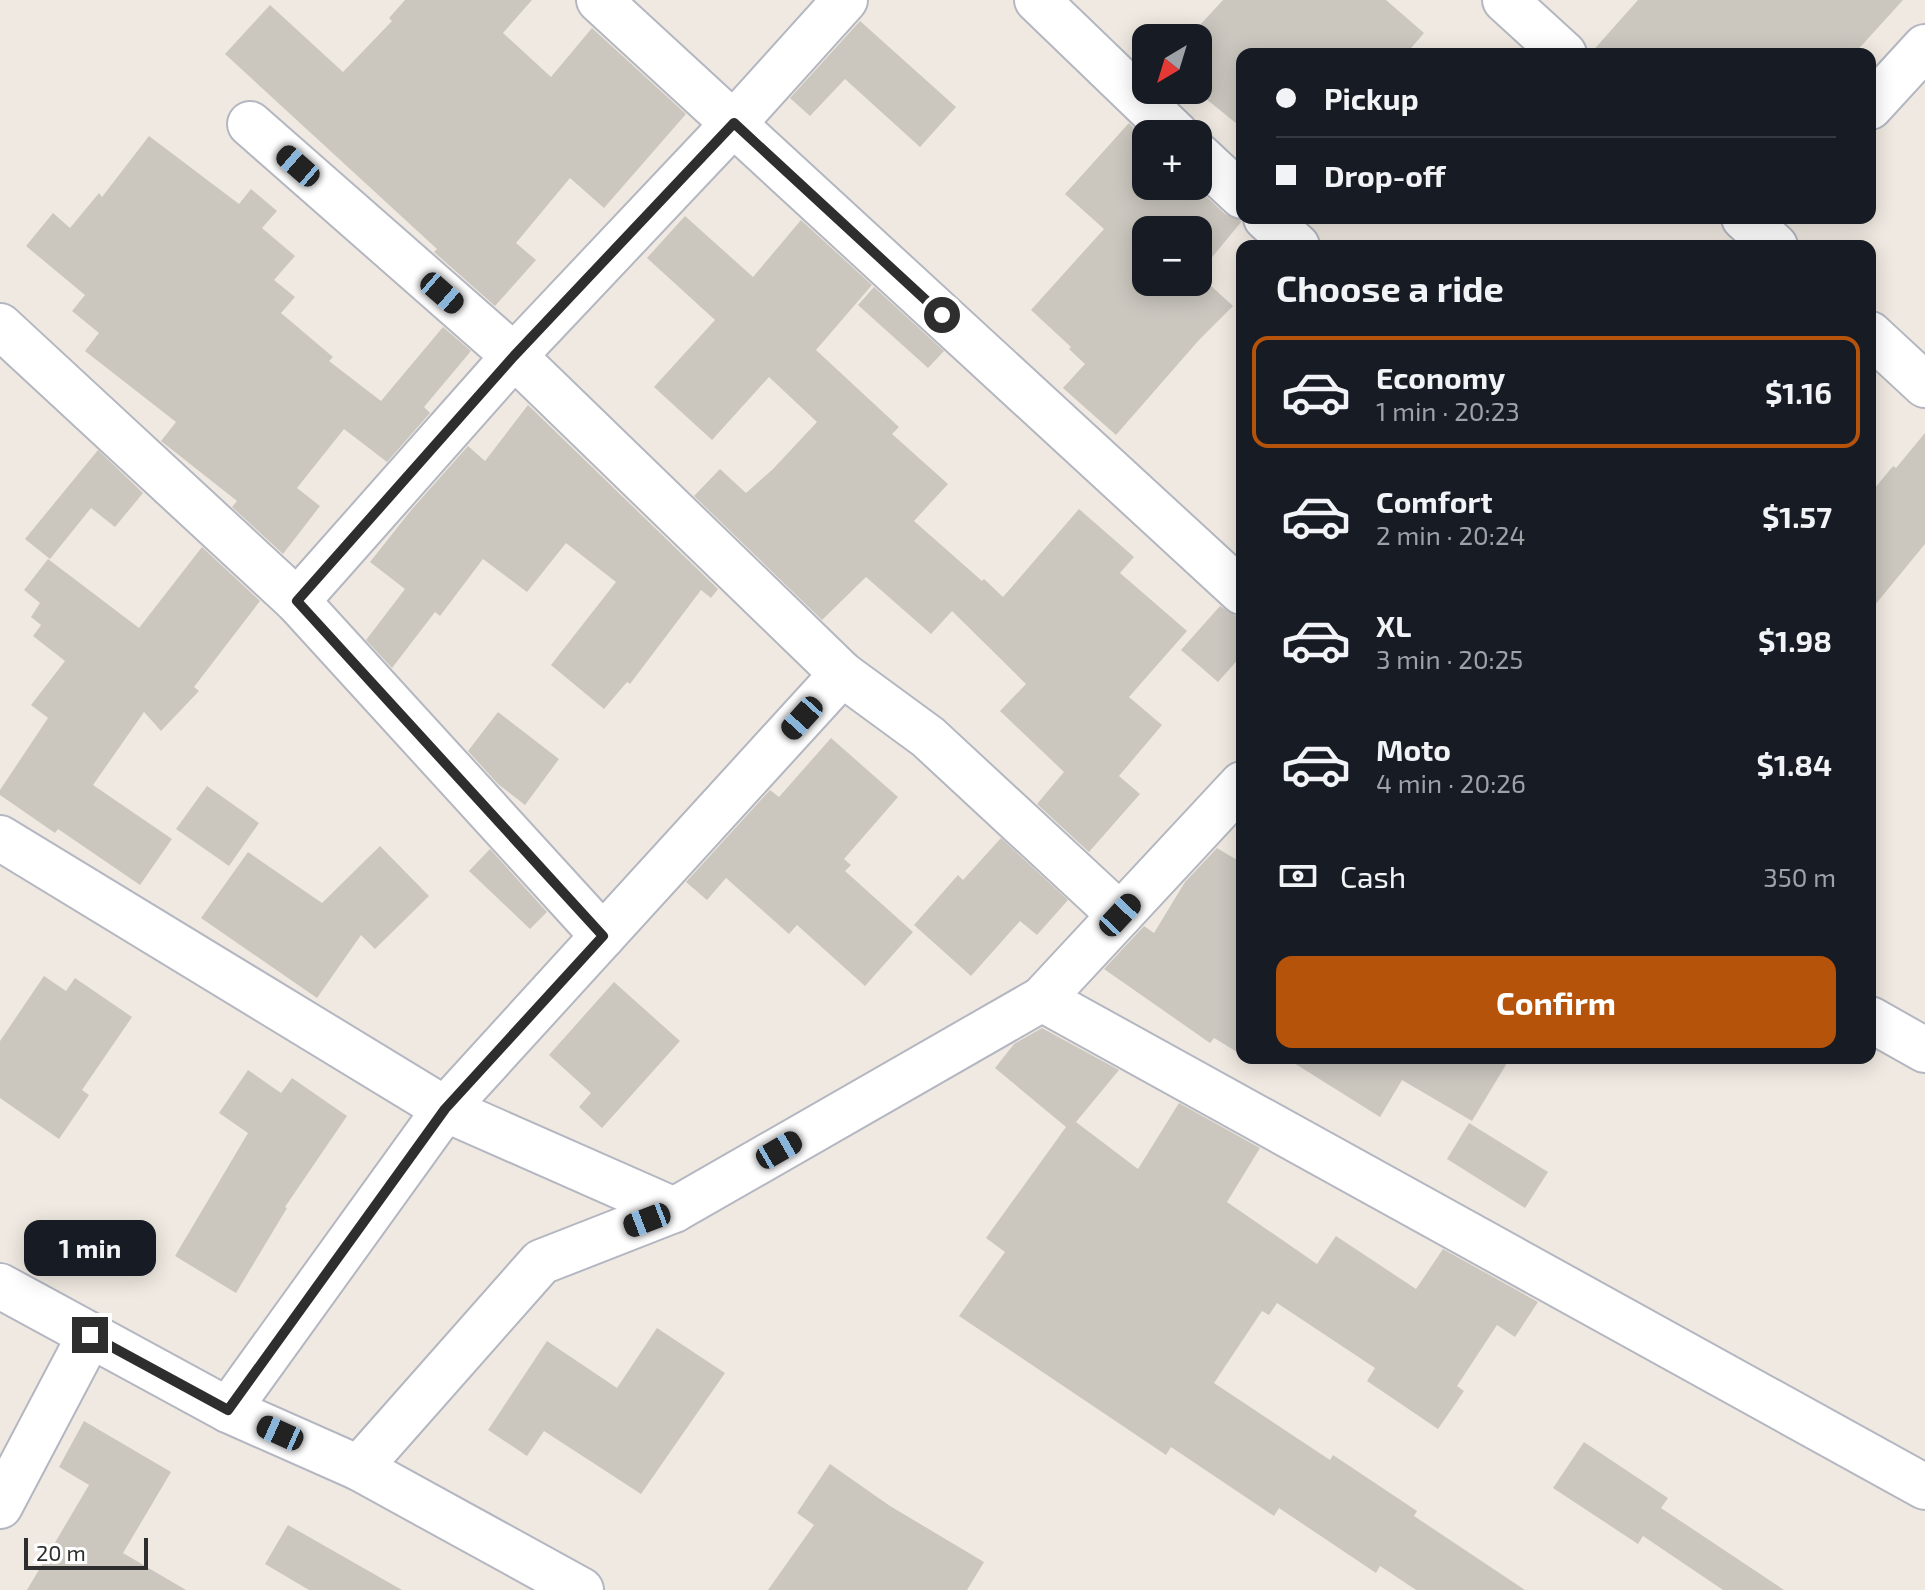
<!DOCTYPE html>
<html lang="en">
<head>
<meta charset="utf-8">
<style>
	:root { --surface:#171b24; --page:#20242c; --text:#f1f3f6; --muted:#9ea1a6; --line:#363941; --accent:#b45309 }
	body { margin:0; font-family:"Exo 2",sans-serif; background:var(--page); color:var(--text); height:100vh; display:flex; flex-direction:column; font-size:30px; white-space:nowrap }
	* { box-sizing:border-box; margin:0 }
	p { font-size:26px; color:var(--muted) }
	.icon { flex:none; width:44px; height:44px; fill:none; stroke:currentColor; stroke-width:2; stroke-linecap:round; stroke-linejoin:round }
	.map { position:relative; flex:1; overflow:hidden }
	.panel { position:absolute; left:1236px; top:240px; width:640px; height:824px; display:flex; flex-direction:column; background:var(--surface); border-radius:16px; box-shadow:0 4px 20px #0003 }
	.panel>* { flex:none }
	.guide { position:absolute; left:1236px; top:48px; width:640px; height:176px; border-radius:16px; box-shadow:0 4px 20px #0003; display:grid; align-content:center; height:176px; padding:0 40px; background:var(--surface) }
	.needle { width:52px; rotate:218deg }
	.buttons { position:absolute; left:1132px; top:24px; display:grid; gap:16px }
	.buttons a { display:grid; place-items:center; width:80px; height:80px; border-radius:16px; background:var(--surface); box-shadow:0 4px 20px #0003; font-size:40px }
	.scale { position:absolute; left:24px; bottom:20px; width:124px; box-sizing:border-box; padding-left:8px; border:4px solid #2e2e2e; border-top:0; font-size:22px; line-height:28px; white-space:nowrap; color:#2e2e2e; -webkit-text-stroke:6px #fff; paint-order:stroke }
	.end { position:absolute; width:36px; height:36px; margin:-18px; border:10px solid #2e2e2e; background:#fff; box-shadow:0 0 0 4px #fff }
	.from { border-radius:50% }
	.bubble { position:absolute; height:56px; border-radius:16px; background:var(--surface); box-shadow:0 4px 20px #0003; font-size:26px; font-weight:700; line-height:56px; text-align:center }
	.car { position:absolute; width:24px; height:48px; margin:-24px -12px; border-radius:10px; box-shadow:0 0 6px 2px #0007; background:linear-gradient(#222 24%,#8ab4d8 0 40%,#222 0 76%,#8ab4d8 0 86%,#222 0) }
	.guide b { display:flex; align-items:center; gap:28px; height:76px; font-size:30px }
	.guide b+b { border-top:2px solid var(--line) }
	.guide i { width:20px; height:20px; background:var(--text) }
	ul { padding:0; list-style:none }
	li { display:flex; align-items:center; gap:24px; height:112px; margin:0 16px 12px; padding:0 24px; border:4px solid transparent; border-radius:16px }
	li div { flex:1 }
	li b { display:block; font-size:30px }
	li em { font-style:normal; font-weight:700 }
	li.on { border-color:var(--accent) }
	li>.icon { width:72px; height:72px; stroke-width:1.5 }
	h2 { padding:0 40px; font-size:36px; line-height:96px }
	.pay { display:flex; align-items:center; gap:20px; height:88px; padding:0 40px; font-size:30px }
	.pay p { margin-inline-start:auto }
	.action { display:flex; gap:16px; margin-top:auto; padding:16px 40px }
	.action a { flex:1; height:92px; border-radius:16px; background:var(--accent); color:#fff; font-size:32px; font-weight:700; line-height:92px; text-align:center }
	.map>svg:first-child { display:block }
	.building { fill:#cbc7bf }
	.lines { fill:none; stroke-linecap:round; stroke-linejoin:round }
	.minor-casing { stroke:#b4b7c1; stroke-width:48 }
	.minor { stroke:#fff; stroke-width:44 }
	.route { stroke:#2e2e2e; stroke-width:10 }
</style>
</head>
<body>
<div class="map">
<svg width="1925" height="1590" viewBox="0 0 1925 1590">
	<rect width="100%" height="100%" fill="#efe9e1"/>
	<g class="building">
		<path d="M 405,0 L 532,0 L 503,33 L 551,77 L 592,28 L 686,114 L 604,208 L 570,178 L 516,243 L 536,260 L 495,306 L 434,252 L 437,249 L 225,54 L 270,5 L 343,72 L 392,21 L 389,18 Z"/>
		<path d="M 1223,0 L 1386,0 L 1424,33 L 1406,54 L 1242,54 L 1242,128 L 1195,90 L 1198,90 L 1198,38 L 1188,38 Z"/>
		<path d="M 1638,0 L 1903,0 L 1854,54 L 1590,54 Z"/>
		<path d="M 860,21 L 956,107 L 920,147 L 845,79 L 810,116 L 790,98 Z"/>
		<path d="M 1129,123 L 1146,140 L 1146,186 L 1195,186 L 1225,214 L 1242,221 L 1198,274 L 1198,230 L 1146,230 L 1146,282 L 1198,282 L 1198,274 L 1233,306 L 1199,340 L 1116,435 L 1063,388 L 1085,364 L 1069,349 L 1071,347 L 1031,310 L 1104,229 L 1065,194 Z"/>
		<path d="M 149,136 L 239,204 L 251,189 L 277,211 L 262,228 L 295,256 L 274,280 L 295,297 L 281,313 L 333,357 L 329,361 L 381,401 L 443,327 L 471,351 L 424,407 L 430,413 L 387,462 L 344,429 L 297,488 L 320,506 L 283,554 L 232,507 L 237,501 L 161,441 L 176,422 L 85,351 L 99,333 L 72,311 L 85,295 L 26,246 L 53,213 L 70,228 L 99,193 L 102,197 Z"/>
		<path d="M 685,216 L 753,277 L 801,220 L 872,285 L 816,350 L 899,427 L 892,434 L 948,484 L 914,521 L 982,581 L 984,579 L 1003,597 L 1079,509 L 1134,557 L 1120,573 L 1187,631 L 1129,697 L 1162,725 L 1119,776 L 1140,794 L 1089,852 L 1037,804 L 1064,772 L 1000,711 L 1026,684 L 952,611 L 931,634 L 866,577 L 822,620 L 694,496 L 720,469 L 746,493 L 773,469 L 817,422 L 769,377 L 712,440 L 654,387 L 715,320 L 647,258 Z"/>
		<path d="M 874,287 L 944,351 L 928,368 L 858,305 Z"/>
		<path d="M 528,405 L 718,589 L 711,598 L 701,590 L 630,684 L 627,682 L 604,709 L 551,665 L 616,582 L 566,543 L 527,592 L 483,559 L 440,616 L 435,612 L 392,668 L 366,640 L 405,589 L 370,562 L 412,509 L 468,446 L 485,461 Z"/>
		<path d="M 1925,433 L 1925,544 L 1870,611 L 1870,494 L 1893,466 L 1896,468 Z"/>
		<path d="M 98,450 L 143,493 L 115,527 L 91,508 L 50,559 L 25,539 Z"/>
		<path d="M 202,547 L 260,601 L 194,687 L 199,691 L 161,731 L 144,712 L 93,785 L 172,839 L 140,885 L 58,829 L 55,833 L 0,795 L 0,790 L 48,718 L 31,705 L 65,661 L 33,636 L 41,625 L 31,617 L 40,603 L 24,590 L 48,559 L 139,628 Z"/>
		<path d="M 1220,606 L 1236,616 L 1242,616 L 1242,655 L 1218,682 L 1181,650 Z"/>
		<path d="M 498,712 L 559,759 L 525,805 L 498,784 L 468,751 Z"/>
		<path d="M 831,738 L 898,797 L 844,859 L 851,865 L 845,871 L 913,932 L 865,986 L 797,925 L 789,934 L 726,878 L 707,900 L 686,882 L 770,790 L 779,797 Z"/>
		<path d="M 207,786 L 259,823 L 229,866 L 176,829 Z"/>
		<path d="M 1001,838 L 1068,900 L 1037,935 L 1020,921 L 971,976 L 914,925 L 958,875 L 963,880 Z"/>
		<path d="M 380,846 L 429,896 L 375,949 L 361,935 L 317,998 L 201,918 L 248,852 L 322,903 Z"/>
		<path d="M 1217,848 L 1242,863 L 1242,1055 L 1214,1038 L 1210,1043 L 1104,969 L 1144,926 L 1154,933 L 1185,882 Z"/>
		<path d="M 490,849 L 547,912 L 530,929 L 469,871 Z"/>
		<path d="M 44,976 L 66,991 L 75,978 L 132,1017 L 82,1090 L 89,1095 L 59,1139 L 0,1098 L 0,1041 Z"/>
		<path d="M 614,982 L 680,1041 L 602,1128 L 579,1107 L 591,1093 L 549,1055 Z"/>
		<path d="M 1042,1028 L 1119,1070 L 1076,1122 L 1138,1169 L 1179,1103 L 1260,1148 L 1227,1202 L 1317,1264 L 1336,1236 L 1416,1289 L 1443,1249 L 1538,1302 L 1515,1337 L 1497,1325 L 1457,1386 L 1464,1391 L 1438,1429 L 1367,1381 L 1375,1368 L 1277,1303 L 1269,1315 L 1262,1311 L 1214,1383 L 1330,1460 L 1333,1455 L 1417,1511 L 1414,1516 L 1525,1590 L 1416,1590 L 1380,1566 L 1376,1573 L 1279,1508 L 1274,1516 L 1171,1447 L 1166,1455 L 959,1316 L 1005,1252 L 986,1238 L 1066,1127 L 995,1068 L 1014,1044 Z"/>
		<path d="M 1286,1058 L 1510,1058 L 1472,1121 L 1402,1080 L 1380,1117 Z"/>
		<path d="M 248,1070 L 281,1093 L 292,1078 L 347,1116 L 285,1207 L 287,1208 L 236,1293 L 175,1256 L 248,1133 L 219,1113 Z"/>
		<path d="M 1469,1123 L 1548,1172 L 1525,1208 L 1447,1159 Z"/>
		<path d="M 657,1328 L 725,1373 L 641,1494 L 544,1431 L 527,1456 L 488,1430 L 547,1341 L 617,1388 Z"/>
		<path d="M 84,1421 L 171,1472 L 123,1553 L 186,1590 L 27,1590 L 89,1485 L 59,1467 Z"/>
		<path d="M 1584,1442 L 1668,1498 L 1661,1508 L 1784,1590 L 1723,1590 L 1643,1536 L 1638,1544 L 1553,1488 Z"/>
		<path d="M 830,1464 L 890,1506 L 984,1562 L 967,1590 L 768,1590 L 814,1525 L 797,1513 Z"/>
		<path d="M 288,1525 L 402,1590 L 309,1590 L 265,1564 Z"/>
	</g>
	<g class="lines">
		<defs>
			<g id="minor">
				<path d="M 599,0 L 1242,592"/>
				<path d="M 1037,0 L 1176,134"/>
				<path d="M 1505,0 L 1564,54"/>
				<path d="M 1870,107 L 1925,47"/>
				<path d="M 250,124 L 514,356 L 842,674 L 928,737 L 1120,915"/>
				<path d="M 1198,155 L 1242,196"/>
				<path d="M 1266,218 L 1297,246"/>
				<path d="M 1744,218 L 1775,246"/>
				<path d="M 0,326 L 297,601 L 603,936"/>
				<path d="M 1870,334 L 1925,385"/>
				<path d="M 297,601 L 514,356 L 734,123 L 845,0"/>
				<path d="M 0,838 L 445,1109 L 674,1210"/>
				<path d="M 1042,999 L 1925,1487"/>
				<path d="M 1870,1019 L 1925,1050"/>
				<path d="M 0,1286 L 228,1410 L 359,1468 L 581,1590"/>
				<path d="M 228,1410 L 445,1109 L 842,674"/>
				<path d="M 359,1468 L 541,1262 L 674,1210 L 1042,999 L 1242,784"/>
				<path d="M 0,1506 L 90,1335"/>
			</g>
		</defs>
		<use href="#minor" class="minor-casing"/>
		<use href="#minor" class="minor"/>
	</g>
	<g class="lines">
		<path class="route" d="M 90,1335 L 228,1410 L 445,1109 L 603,936 L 297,601 L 514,356 L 734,123 L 942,315"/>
	</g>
</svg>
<div class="buttons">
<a><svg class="needle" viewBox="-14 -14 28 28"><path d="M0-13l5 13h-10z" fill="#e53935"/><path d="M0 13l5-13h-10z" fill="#9ea1a6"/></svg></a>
<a>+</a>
<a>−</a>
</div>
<div class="scale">20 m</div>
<i class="end from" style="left:942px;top:315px"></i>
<i class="end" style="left:90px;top:1335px"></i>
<div class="bubble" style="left:24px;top:1220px;width:132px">1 min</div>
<i class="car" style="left:298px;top:166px;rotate:311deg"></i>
<i class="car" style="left:442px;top:293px;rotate:131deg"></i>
<i class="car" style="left:802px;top:718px;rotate:222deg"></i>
<i class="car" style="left:1120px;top:915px;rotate:43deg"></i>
<i class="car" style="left:779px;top:1150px;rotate:60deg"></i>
<i class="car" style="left:647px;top:1220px;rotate:249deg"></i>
<i class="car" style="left:280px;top:1433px;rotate:294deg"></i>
<div class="guide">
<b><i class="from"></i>Pickup</b>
<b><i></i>Drop-off</b>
</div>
<section class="panel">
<h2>Choose a ride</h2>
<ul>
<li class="on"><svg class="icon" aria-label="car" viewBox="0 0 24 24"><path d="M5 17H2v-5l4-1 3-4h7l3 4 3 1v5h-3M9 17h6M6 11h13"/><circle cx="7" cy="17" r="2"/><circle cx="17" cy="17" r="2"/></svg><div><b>Economy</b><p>1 min · 20:23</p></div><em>$1.16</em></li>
<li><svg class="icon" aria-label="car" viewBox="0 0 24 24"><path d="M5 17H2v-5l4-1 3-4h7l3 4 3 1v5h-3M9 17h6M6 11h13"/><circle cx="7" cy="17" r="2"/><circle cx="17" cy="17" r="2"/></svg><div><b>Comfort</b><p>2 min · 20:24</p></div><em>$1.57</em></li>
<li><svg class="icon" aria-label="car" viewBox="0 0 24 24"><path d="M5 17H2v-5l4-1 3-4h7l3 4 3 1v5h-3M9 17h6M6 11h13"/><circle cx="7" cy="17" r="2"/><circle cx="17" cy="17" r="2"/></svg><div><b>XL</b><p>3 min · 20:25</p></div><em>$1.98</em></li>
<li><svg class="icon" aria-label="car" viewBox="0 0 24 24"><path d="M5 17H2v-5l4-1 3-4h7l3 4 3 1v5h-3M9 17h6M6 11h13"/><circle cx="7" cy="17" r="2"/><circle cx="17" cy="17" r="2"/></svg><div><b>Moto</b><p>4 min · 20:26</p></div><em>$1.84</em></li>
</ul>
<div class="pay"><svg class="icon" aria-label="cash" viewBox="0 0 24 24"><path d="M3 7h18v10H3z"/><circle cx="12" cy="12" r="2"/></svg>Cash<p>350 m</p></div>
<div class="action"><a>Confirm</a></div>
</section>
</div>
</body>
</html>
